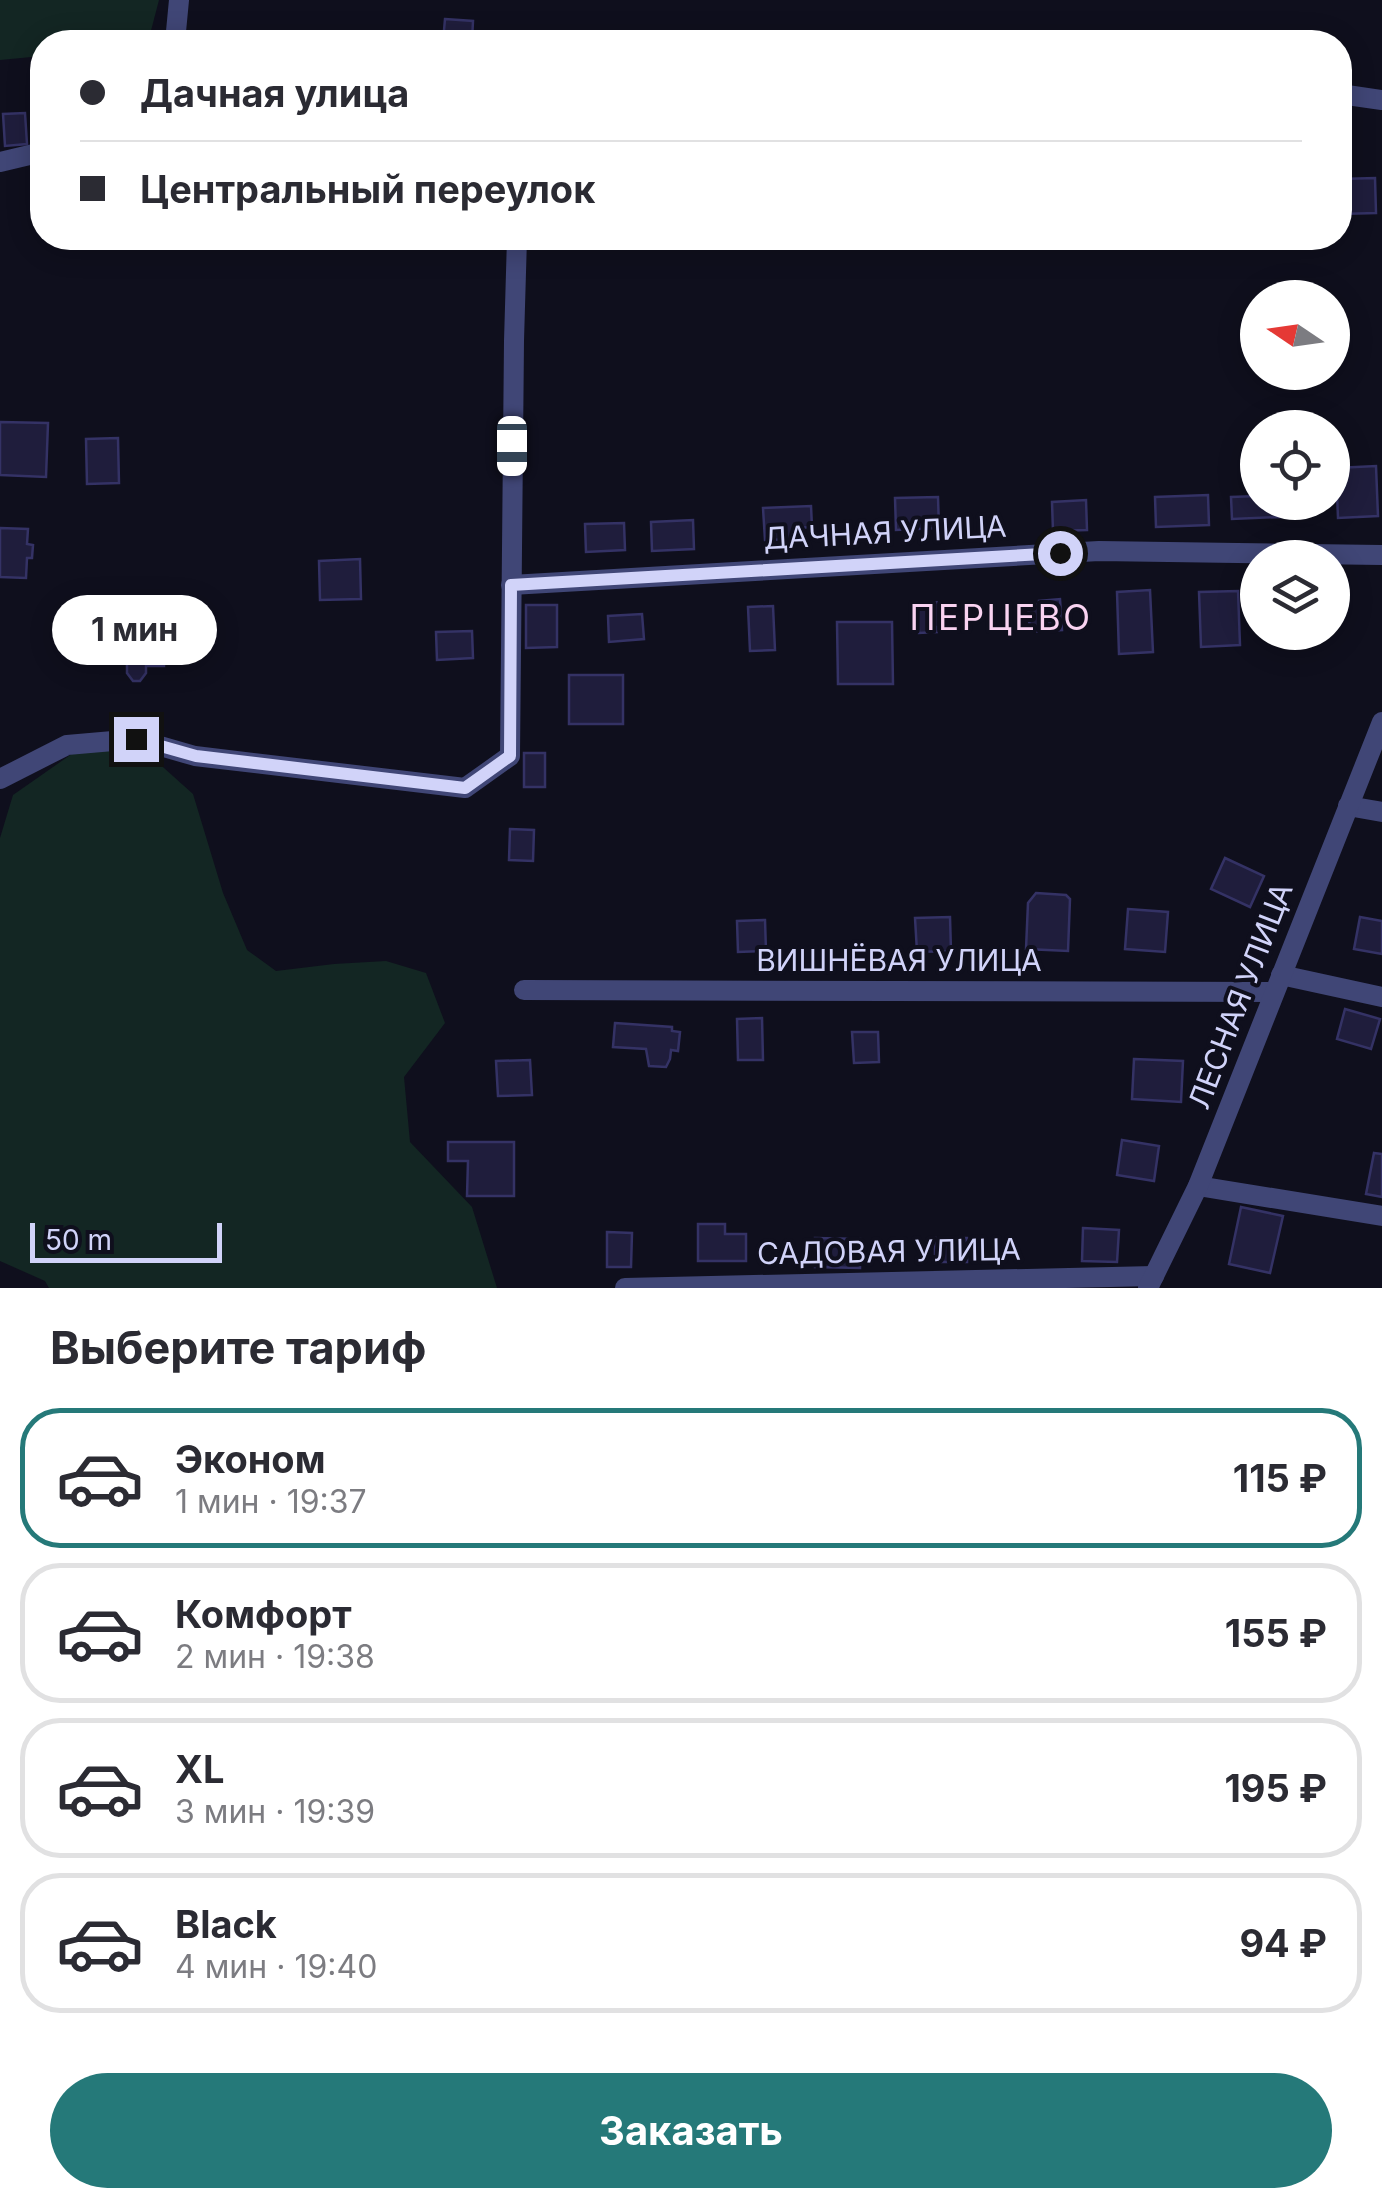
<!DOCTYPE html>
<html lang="ru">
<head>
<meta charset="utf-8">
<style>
	:root { --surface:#fff; --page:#f7f7f7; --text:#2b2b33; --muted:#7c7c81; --line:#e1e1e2; --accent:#257979 }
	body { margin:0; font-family:Inter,sans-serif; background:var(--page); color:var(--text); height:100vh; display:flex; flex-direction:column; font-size:38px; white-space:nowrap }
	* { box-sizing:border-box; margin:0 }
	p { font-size:32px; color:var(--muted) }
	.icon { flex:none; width:55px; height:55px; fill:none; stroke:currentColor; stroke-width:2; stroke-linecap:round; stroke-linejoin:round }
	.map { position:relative; height:1288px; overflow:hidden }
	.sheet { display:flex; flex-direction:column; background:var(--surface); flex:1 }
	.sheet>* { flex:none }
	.banner { position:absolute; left:30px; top:30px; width:1322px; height:220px; border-radius:40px; box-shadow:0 5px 25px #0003; display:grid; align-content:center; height:220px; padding:0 50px; background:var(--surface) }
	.needle { width:65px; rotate:283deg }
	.tools { position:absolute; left:1240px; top:280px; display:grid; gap:20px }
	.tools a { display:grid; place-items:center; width:110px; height:110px; border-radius:50%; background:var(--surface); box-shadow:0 5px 25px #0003; font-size:50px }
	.scale { position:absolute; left:30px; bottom:25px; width:192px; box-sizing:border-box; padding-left:10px; border:5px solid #d1d3f9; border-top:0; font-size:28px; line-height:35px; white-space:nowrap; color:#d1d3f9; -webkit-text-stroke:8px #0f0f1d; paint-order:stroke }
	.end { position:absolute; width:45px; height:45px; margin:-22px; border:12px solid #d1d3f9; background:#111; box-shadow:0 0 0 5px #111 }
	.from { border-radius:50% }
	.bubble { position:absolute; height:70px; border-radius:35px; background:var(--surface); box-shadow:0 5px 25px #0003; font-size:32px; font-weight:700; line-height:70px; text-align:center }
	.car { position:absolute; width:30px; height:60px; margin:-30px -15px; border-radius:12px; box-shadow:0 0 8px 2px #0007; background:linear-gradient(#fff 24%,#345 0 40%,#fff 0 76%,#345 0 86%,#fff 0) }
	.banner b { display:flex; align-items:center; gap:35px; height:95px; font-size:38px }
	.banner b+b { border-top:2px solid var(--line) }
	.banner i { width:25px; height:25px; background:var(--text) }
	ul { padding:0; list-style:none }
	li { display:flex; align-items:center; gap:30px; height:140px; margin:0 20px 15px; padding:0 30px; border:5px solid var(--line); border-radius:40px }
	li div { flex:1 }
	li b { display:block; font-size:38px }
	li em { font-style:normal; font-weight:700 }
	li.selected { border-color:var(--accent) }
	li>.icon { width:90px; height:90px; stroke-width:1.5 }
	h2 { padding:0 50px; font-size:45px; line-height:120px }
	.button { display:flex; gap:20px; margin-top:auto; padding:20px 50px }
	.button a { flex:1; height:115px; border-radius:60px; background:var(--accent); color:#fff; font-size:40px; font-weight:700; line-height:115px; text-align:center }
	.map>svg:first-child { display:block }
	.green { fill:#132623 }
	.building { fill:#1f1d3c; stroke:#343265; stroke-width:2.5 }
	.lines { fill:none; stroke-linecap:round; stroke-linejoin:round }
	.street { stroke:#404676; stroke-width:20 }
	.route { stroke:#d1d3f9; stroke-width:12 }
	.labels { text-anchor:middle; stroke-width:8; stroke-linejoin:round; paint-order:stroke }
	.street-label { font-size:30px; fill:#d1d3f9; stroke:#0f0f1d }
	.quarter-label { font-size:35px; letter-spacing:2.5px; fill:#f9d3f1; stroke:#0f0f1d }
</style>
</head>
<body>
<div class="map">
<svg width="1382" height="1288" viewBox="0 0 1382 1288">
	<rect width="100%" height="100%" fill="#0f0f1d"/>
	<g class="green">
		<path d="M 0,0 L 159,0 L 148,42 L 42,42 L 42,56 L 0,60 Z"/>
		<path d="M 76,751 L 145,751 L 193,794 L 223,893 L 247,950 L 276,971 L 334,964 L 386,961 L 426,973 L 445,1023 L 404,1077 L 410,1142 L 472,1207 L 497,1288 L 49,1288 L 45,1281 L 0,1261 L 0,838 L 13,795 Z"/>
	</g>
	<g class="building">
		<path d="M 445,19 L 473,21 L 472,42 L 443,42 Z"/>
		<path d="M 25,113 L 27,144 L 5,146 L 3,114 Z"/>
		<path d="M 1375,178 L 1376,213 L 1340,214 L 1340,179 Z"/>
		<path d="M 0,422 L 48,423 L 46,477 L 0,475 Z"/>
		<path d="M 118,438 L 119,483 L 87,484 L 86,439 Z"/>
		<path d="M 1376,466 L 1378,516 L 1338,518 L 1336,468 Z"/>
		<path d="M 1208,495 L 1209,525 L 1156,527 L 1155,497 Z"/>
		<path d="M 1258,496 L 1258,502 L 1280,502 L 1281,517 L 1232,519 L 1231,497 Z"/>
		<path d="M 938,497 L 939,528 L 896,530 L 895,498 Z"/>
		<path d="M 1086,500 L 1087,530 L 1053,531 L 1052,502 Z"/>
		<path d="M 811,506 L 812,527 L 797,528 L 798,539 L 765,540 L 763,508 Z"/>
		<path d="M 693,520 L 694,549 L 652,551 L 651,522 Z"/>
		<path d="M 624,523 L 625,550 L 586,552 L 585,524 Z"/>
		<path d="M 0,528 L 28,529 L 27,544 L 33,545 L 32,558 L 27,558 L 26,578 L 0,577 Z"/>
		<path d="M 360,559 L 361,599 L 320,600 L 319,561 Z"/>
		<path d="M 1150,590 L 1153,652 L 1119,654 L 1117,592 Z"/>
		<path d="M 1238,591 L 1240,645 L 1201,647 L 1199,592 Z"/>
		<path d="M 1060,599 L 1062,630 L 1030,632 L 1028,605 L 1039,604 L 1039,601 Z"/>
		<path d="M 946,602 L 947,627 L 937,627 L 937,632 L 919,633 L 918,603 Z"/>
		<path d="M 526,605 L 557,605 L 557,647 L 526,648 Z"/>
		<path d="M 773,606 L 775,650 L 750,651 L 748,607 Z"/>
		<path d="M 642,614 L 644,639 L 609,642 L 608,616 Z"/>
		<path d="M 837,622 L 892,622 L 893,684 L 838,684 Z"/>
		<path d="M 127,629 L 164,629 L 164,666 L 146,666 L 146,673 L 140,681 L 133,681 L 127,673 Z"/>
		<path d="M 472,631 L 473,658 L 437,660 L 436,632 Z"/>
		<rect x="569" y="675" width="54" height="49"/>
		<rect x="524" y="753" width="21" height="34"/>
		<path d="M 510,829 L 534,830 L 533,861 L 509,860 Z"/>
		<path d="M 1225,858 L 1264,876 L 1250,907 L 1211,889 Z"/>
		<path d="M 1036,893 L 1066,895 L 1070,899 L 1068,951 L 1026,949 L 1028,903 Z"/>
		<path d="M 1128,909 L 1168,912 L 1165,952 L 1125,949 Z"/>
		<path d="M 950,917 L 951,951 L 917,952 L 915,918 Z"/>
		<path d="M 1360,917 L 1382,921 L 1382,954 L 1354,949 Z"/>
		<path d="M 765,920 L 766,951 L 738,952 L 737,921 Z"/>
		<path d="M 1345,1009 L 1380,1019 L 1371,1049 L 1337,1039 Z"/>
		<path d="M 762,1018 L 763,1060 L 738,1060 L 737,1019 Z"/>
		<path d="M 615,1023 L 672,1027 L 672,1031 L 680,1032 L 678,1051 L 671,1050 L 670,1059 L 666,1067 L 649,1066 L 646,1049 L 613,1047 Z"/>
		<path d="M 852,1032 L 878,1032 L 879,1062 L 854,1063 Z"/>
		<path d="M 1134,1059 L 1183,1061 L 1181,1102 L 1132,1099 Z"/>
		<path d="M 530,1060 L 532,1095 L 498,1096 L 496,1061 Z"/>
		<path d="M 1122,1140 L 1159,1146 L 1154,1181 L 1117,1175 Z"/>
		<path d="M 448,1142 L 514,1142 L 514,1196 L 467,1196 L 468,1161 L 448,1161 Z"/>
		<path d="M 1374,1153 L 1382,1154 L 1382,1197 L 1366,1194 Z"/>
		<path d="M 1241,1207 L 1283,1216 L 1270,1273 L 1229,1264 Z"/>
		<path d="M 698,1224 L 725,1224 L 725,1234 L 746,1234 L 746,1261 L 698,1261 Z"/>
		<path d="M 1083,1228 L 1119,1230 L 1117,1262 L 1082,1261 Z"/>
		<path d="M 607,1232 L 632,1233 L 631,1267 L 607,1267 Z"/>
		<path d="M 815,1238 L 860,1239 L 860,1268 L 815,1267 Z"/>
		<rect x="935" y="1238" width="32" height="24"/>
	</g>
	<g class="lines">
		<g class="street">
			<path d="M 175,42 L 179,0"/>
			<path d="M 1340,94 L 1382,100"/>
			<path d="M 0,162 L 42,152"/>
			<path d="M 511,585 L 1099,551 L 1382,555"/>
			<path d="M 0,779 L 67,745 L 136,739 L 195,756 L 465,788 L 510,756 L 514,341 L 517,238"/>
			<path d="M 1348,806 L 1382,812"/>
			<path d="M 1281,975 L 1382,997"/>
			<path d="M 524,990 L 1274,992"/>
			<path d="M 1198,1186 L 1382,1216"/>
			<path d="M 625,1288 L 1154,1276"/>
			<path d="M 1148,1288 L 1198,1186 L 1382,722"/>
		</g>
	</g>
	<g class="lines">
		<path class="route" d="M 136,739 L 196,756 L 465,788 L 510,756 L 511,585 L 1060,553"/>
	</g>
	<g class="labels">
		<g class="street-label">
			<text transform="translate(885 533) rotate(-3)" y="10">ДАЧНАЯ УЛИЦА</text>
			<text x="899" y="971">ВИШНЁВАЯ УЛИЦА</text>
			<text transform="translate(1241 996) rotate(-69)" y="10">ЛЕСНАЯ УЛИЦА</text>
			<text transform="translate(889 1252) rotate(-1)" y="10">САДОВАЯ УЛИЦА</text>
		</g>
		<g class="quarter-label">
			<text x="1001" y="630">ПЕРЦЕВО</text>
		</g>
	</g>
</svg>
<div class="tools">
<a><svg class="needle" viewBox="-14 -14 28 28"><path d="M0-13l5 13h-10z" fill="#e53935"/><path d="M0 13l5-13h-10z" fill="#7c7c81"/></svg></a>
<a><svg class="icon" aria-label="locate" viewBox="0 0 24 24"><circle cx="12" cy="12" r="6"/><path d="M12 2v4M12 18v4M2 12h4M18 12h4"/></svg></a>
<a><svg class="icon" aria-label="layers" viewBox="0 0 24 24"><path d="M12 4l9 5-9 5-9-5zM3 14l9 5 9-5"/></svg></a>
</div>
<div class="scale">50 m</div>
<i class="end from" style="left:1060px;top:553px"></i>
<i class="end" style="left:136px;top:739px"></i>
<div class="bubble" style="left:52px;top:595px;width:165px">1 мин</div>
<i class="car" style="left:512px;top:446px;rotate:180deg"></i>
<div class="banner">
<b><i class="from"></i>Дачная улица</b>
<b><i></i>Центральный переулок</b>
</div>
</div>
<section class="sheet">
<h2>Выберите тариф</h2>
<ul>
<li class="selected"><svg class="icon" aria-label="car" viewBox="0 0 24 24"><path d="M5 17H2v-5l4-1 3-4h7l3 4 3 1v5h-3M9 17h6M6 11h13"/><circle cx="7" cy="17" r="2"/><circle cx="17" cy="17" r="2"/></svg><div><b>Эконом</b><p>1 мин · 19:37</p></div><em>115 ₽</em></li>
<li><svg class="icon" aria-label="car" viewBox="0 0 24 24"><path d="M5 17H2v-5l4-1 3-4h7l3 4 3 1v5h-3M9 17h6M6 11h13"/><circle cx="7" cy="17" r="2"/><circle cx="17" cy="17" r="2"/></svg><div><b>Комфорт</b><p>2 мин · 19:38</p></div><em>155 ₽</em></li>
<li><svg class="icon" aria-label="car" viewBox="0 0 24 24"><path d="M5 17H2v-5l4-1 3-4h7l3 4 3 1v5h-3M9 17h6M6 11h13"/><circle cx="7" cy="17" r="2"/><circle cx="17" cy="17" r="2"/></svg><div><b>XL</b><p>3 мин · 19:39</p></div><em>195 ₽</em></li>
<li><svg class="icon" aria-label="car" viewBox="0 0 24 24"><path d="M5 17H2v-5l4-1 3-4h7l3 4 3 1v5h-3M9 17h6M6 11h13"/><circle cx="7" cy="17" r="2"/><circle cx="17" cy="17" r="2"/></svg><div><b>Black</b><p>4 мин · 19:40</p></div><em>94 ₽</em></li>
</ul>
<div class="button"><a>Заказать</a></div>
</section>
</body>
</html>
